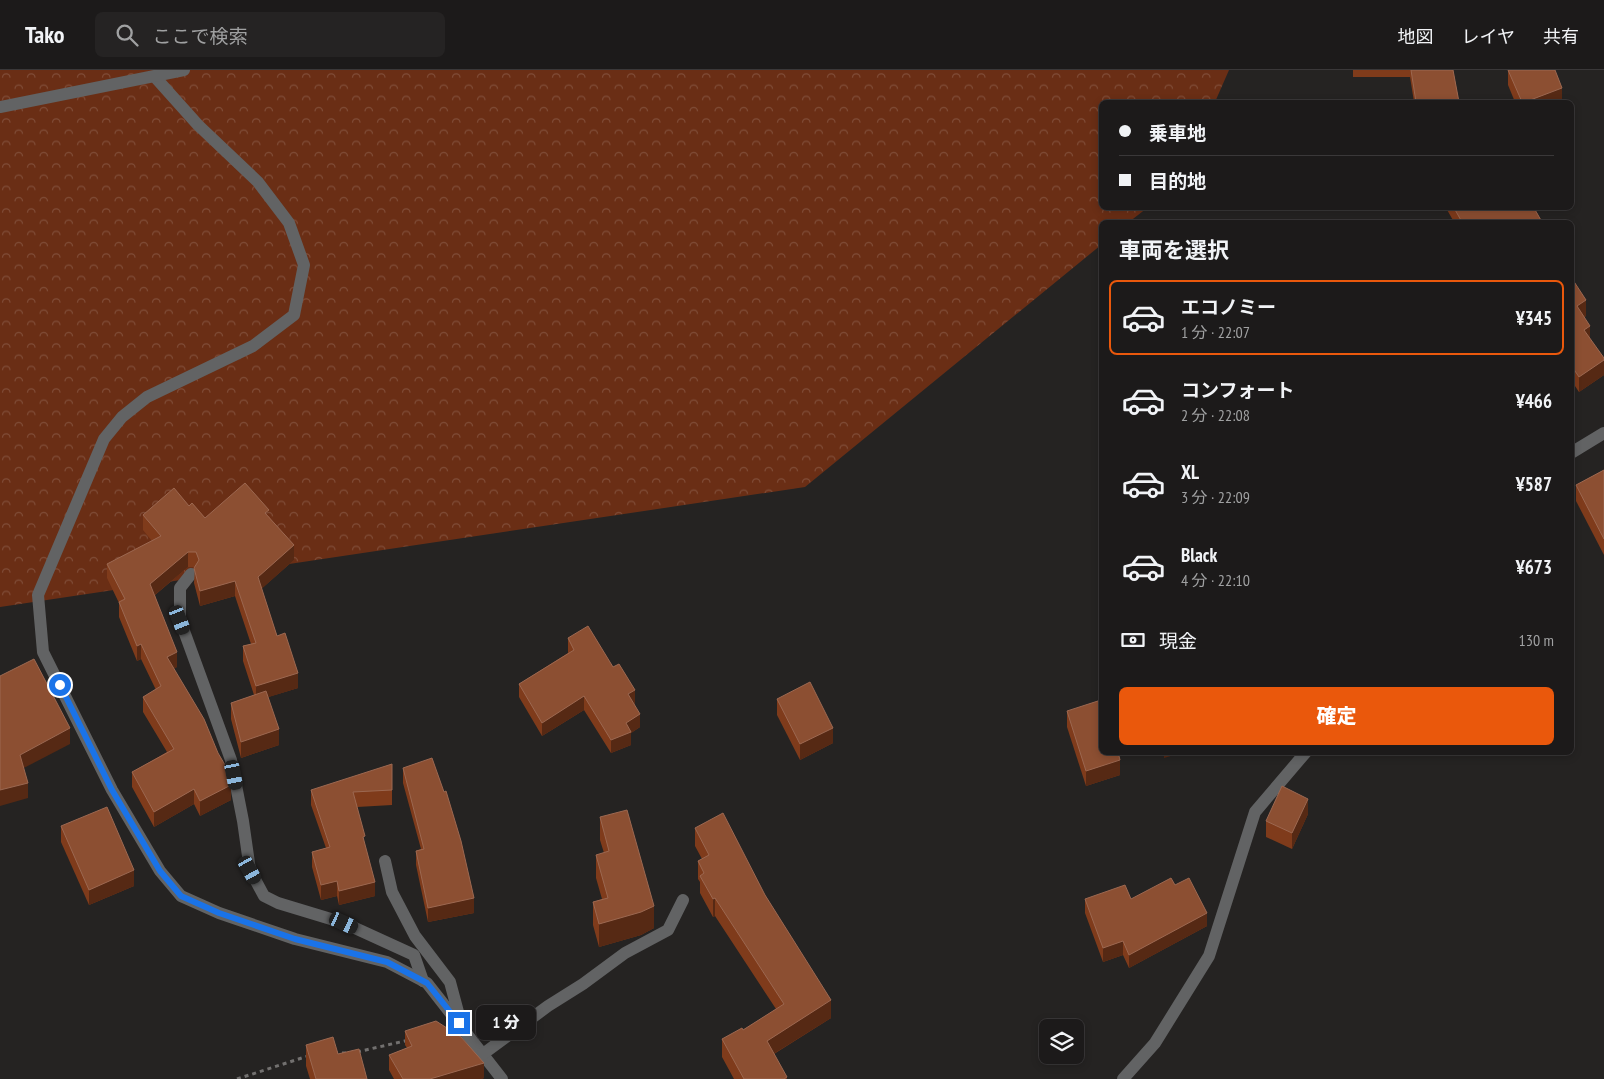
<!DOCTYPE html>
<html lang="ja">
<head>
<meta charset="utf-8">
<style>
	:root { --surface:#1c1a1a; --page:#252323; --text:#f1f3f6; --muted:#a0a1a2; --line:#3a3839; --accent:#ea580c }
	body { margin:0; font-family:"PT Sans Narrow","Noto Sans JP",sans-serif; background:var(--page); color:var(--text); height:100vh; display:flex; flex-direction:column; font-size:19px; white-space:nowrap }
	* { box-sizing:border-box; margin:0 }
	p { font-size:16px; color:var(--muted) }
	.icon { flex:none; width:28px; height:28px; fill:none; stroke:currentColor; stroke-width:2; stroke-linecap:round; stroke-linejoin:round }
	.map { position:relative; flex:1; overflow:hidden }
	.drawer { position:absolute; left:1099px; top:150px; width:475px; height:535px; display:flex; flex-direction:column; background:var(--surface); border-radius:8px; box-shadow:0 2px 8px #0003,0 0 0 1px var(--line) }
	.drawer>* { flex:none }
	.top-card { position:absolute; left:1099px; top:30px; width:475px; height:110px; border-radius:8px; box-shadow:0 2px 8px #0003,0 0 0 1px var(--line); display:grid; align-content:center; height:110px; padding:0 20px; background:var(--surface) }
	.tools { position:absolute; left:1039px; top:949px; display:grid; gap:10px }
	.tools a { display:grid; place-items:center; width:45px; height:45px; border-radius:8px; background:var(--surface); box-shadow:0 2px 8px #0003,0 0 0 1px var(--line); font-size:25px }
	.end { position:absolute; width:22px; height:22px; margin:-11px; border:6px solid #1a73e8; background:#fff; box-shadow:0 0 0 2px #fff }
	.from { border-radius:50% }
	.bubble { position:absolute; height:35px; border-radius:8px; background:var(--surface); box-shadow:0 2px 8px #0003,0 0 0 1px var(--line); font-size:16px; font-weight:800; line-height:35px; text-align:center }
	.car { position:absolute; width:15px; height:30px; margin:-15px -8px; border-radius:6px; box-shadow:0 0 4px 1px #0007; background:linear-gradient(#222 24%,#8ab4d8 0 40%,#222 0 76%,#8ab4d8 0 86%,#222 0) }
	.top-card b { display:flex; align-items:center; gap:18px; height:48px; font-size:19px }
	.top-card b+b { border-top:1px solid var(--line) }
	.top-card i { width:12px; height:12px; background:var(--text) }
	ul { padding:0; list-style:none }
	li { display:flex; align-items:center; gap:15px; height:75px; margin:0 10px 8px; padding:0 10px; border:2px solid transparent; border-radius:8px }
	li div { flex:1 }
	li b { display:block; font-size:19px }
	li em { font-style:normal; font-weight:800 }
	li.current { border-color:var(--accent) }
	li>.icon { width:45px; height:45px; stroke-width:1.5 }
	h2 { padding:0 20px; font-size:22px; line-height:60px }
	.pay { display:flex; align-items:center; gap:12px; height:55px; padding:0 20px; font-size:19px }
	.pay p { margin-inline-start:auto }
	.button { display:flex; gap:10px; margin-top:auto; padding:10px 20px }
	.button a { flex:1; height:58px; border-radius:8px; background:var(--accent); color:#fff; font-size:20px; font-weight:800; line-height:58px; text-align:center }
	header { display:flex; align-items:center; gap:30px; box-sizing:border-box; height:70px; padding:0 25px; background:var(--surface); border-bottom:1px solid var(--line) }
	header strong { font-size:24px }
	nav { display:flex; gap:28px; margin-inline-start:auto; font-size:18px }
	.search { width:350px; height:45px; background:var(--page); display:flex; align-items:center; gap:12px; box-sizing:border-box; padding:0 18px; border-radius:8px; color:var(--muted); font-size:19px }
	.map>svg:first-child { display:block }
	.forest { fill:url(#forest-crowns) }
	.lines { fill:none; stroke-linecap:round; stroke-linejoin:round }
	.path { stroke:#72706f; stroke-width:3; stroke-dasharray:4 4; stroke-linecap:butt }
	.minor { stroke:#626364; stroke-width:12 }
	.wall { fill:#7f3b1b }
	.shaded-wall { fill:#562914 }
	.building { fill:#8c4f32; stroke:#9c6851 }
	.route { stroke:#1a73e8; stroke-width:6 }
</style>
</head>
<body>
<header>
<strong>Tako</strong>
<div class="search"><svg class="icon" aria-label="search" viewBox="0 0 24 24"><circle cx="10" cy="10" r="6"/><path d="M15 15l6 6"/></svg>ここで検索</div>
<nav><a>地図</a><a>レイヤ</a><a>共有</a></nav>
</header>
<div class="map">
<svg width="1604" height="1009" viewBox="0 0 1604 1009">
	<defs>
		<pattern id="forest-crowns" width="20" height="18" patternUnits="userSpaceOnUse" patternTransform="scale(1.25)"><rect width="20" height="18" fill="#6a2e15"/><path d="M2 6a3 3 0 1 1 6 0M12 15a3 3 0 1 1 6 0" fill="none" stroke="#804d38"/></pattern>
	</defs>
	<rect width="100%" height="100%" fill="#252322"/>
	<path class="forest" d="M 0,0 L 1229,0 L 1215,32 L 1101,32 L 1101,138 L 1147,138 L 1129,152 L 1101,152 L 1101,175 L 805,417 L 0,537 Z"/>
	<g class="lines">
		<g class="path">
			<path d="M 357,982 L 409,970"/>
			<path d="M 334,983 L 348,983"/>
			<path d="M 237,1009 L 308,986"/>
		</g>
		<g class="minor">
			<path d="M 155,7 L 198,55 L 258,112 L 289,153 L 304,195 L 294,245 L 253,276 L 147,327 L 122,347 L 104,369 L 38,525 L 43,582 L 112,720 L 160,801 L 181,826 L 219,843 L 295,869 L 387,892 L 427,913 L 502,1009"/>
			<path d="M 0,37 L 184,0"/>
			<path d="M 1571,383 L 1604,363"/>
			<path d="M 191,504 L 180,518 L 180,550 L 231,690 L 243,751 L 250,800 L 264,826 L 278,833 L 344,853 L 414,885 L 423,911"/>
			<path d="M 385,791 L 392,822 L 415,866 L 450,912 L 461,953"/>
			<path d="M 483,984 L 548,936 L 583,914 L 625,883 L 668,860 L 683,830"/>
			<path d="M 1123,1009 L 1155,973 L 1209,886 L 1255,742 L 1306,682"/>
		</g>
	</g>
	<g class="wall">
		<path d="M 1353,0 L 1453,0 L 1459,32 L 1414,32 L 1410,7 L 1353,7 Z"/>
		<path d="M 1508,0 L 1562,32 L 1515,32 L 1508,15 Z"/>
		<path d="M 1446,138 L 1534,138 L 1542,152 L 1454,152 Z"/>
		<path d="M 1571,207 L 1586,246 L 1584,247 L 1590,269 L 1604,288 L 1604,305 L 1579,322 L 1571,310 Z"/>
		<path d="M 1604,400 L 1604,485 L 1576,431 L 1576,415 Z"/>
		<path d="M 189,436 L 205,448 L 269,446 L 294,490 L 261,519 L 277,566 L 298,618 L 268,627 L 279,675 L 241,688 L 231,649 L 231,633 L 254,625 L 243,591 L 243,576 L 251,574 L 235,526 L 200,536 L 194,513 L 195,497 L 188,497 L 155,525 L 177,597 L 174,598 L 231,730 L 200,746 L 194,734 L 154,757 L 132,717 L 132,702 L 167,682 L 143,642 L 143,627 L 156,620 L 141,589 L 137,591 L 119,547 L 119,533 L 107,508 L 107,494 L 152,471 L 143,460 L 143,445 Z"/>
		<path d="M 568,568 L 635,633 L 634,634 L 640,657 L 631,663 L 631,675 L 611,683 L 584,640 L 542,666 L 519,627 L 519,614 L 568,583 Z"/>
		<path d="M 777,629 L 833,673 L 800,690 L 777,645 Z"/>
		<path d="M 1067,641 L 1120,705 L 1086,716 L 1067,657 Z"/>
		<path d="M 403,698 L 474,843 L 428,852 L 416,795 L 416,781 L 421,779 L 403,713 Z"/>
		<path d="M 311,720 L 392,720 L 392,735 L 357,737 L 375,826 L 339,835 L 337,826 L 321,830 L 312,797 L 312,782 L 326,778 L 311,735 Z"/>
		<path d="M 1308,744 L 1292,779 L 1266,767 L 1266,751 Z"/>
		<path d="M 600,747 L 654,858 L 641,865 L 599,877 L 593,855 L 593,832 L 602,829 L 596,808 L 596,785 L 604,783 L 600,770 Z"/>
		<path d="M 61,756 L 134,816 L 89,835 L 61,772 Z"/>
		<path d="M 695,758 L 765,825 L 831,948 L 774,984 L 787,1009 L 734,1009 L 722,987 L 722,969 L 743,960 L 776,939 L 715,846 L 713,847 L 700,823 L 700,812 L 698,809 L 698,791 L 702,789 L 695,776 Z"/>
		<path d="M 1175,815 L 1207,856 L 1129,898 L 1123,885 L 1103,892 L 1085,843 L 1085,829 L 1131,829 Z"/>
		<path d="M 405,961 L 484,1008 L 481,1009 L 394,1009 L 389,1000 L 389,985 L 407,978 L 405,975 Z"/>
		<path d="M 306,975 L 338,984 L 367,1009 L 310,1009 L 306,996 Z"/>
	</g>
	<g class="shaded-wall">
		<path d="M 1562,18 L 1562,32 L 1525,32 Z"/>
		<path d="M 1586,230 L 1586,246 L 1577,251 L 1577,236 Z"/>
		<path d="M 1590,256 L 1590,272 L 1584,260 Z"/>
		<path d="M 1604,290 L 1604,305 L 1579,322 L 1579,307 Z"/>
		<path d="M 294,475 L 294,490 L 258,522 L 258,507 Z"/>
		<path d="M 188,482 L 188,497 L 150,529 L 150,514 Z"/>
		<path d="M 235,511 L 235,526 L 200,536 L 200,521 Z"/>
		<path d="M 141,574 L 141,589 L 137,591 L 137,576 Z"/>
		<path d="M 177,582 L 177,597 L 167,602 L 167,587 Z"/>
		<path d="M 298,603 L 298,618 L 256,631 L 256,616 Z"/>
		<path d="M 635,620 L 635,633 L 628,638 L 628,624 Z"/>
		<path d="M 584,626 L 584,640 L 542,666 L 542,653 Z"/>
		<path d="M 640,644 L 640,657 L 631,663 L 631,675 L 611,683 L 611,670 L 626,653 Z"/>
		<path d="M 70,658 L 70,674 L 20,700 L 20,685 Z"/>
		<path d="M 833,658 L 833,673 L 800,690 L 800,674 Z"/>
		<path d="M 279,659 L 279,675 L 241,688 L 241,672 Z"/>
		<path d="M 1164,682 L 1184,682 L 1164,688 Z"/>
		<path d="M 1120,690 L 1120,705 L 1086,716 L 1086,701 Z"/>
		<path d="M 28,713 L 28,728 L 0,736 L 0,720 Z"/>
		<path d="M 231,715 L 231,730 L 200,746 L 200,731 Z"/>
		<path d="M 194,719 L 194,734 L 154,757 L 154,742 Z"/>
		<path d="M 1308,729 L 1308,744 L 1292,779 L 1292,763 Z"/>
		<path d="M 134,800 L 134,816 L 89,835 L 89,820 Z"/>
		<path d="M 337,811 L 337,826 L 321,830 L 321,815 Z"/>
		<path d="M 375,812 L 375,826 L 339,835 L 339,821 Z"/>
		<path d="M 474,828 L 474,843 L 428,852 L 428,838 Z"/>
		<path d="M 715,828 L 715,846 L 713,847 L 713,829 Z"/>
		<path d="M 654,836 L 654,858 L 641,865 L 599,877 L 599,854 Z"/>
		<path d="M 1207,843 L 1207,856 L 1129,898 L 1129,885 Z"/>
		<path d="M 1123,871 L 1123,885 L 1103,892 L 1103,878 Z"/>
		<path d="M 831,930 L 831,948 L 767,988 L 767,971 Z"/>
		<path d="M 484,993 L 484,1008 L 481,1009 L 430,1009 Z"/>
	</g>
	<g class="building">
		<path d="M 1411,0 L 1453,0 L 1459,32 L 1416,32 Z"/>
		<path d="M 1508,0 L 1555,0 L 1562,18 L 1525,32 L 1522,32 Z"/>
		<path d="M 1454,138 L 1534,138 L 1542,152 L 1462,152 Z"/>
		<path d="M 1571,207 L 1586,230 L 1577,236 L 1590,256 L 1584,260 L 1604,288 L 1604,290 L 1579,307 L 1571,295 Z"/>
		<path d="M 1604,400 L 1604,469 L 1576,415 Z"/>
		<path d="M 245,413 L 269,440 L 265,443 L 294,475 L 258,507 L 277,566 L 285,563 L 298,603 L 256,616 L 243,576 L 256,573 L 235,511 L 200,521 L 194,498 L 199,490 L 196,482 L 188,482 L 150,514 L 177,582 L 167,587 L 204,649 L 218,683 L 228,700 L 231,715 L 200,731 L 194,719 L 154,742 L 132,702 L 174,679 L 143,627 L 161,616 L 141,574 L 137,576 L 119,532 L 125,529 L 107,494 L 161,466 L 143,445 L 174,418 L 189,436 L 192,433 L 205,448 Z"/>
		<path d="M 588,556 L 613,597 L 619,594 L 635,620 L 628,624 L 640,644 L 626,653 L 631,662 L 611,670 L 584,626 L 542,653 L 519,614 L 574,580 L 568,568 Z"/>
		<path d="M 34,589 L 70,658 L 20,685 L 28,713 L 0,720 L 0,606 Z"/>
		<path d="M 810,612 L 833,658 L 800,674 L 777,629 Z"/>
		<path d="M 266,621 L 279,659 L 241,672 L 231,633 Z"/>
		<path d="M 1101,630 L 1101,682 L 1118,682 L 1120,690 L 1086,701 L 1067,641 Z"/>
		<path d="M 432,688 L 444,722 L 446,721 L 461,771 L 474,828 L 428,838 L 416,781 L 424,779 L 403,698 Z"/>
		<path d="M 392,694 L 392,720 L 353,722 L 365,766 L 363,767 L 375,812 L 339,821 L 337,811 L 321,815 L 312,782 L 330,777 L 311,720 Z"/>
		<path d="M 1282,716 L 1308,729 L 1292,763 L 1266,751 Z"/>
		<path d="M 107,737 L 134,800 L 89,820 L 61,756 Z"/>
		<path d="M 627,740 L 654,836 L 641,842 L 599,854 L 593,832 L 608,828 L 596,785 L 609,781 L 600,747 Z"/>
		<path d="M 723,743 L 765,825 L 831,930 L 767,971 L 787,1007 L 784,1009 L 744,1009 L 722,969 L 742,958 L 743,960 L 784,934 L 715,828 L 713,829 L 700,806 L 704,803 L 698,791 L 709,785 L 695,758 Z"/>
		<path d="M 1171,808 L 1175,815 L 1189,808 L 1207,843 L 1129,885 L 1123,871 L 1103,878 L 1085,829 L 1125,815 L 1131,829 Z"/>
		<path d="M 436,951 L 461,967 L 484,993 L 430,1009 L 403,1009 L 389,985 L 412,976 L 405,961 Z"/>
		<path d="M 333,967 L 338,984 L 359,979 L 367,1009 L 316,1009 L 306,975 Z"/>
	</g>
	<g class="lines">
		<path class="route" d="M 60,615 L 112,720 L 160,801 L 181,826 L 219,843 L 295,869 L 387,892 L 427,913 L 459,953"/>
	</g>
</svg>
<div class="tools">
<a><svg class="icon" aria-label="layers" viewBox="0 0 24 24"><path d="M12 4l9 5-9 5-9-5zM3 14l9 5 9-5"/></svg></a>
</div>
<i class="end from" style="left:60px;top:615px"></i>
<i class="end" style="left:459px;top:953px"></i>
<div class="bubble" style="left:476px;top:935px;width:60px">1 分</div>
<i class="car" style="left:180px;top:550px;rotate:159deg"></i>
<i class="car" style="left:234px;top:705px;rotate:169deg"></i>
<i class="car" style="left:250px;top:800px;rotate:151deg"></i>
<i class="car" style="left:344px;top:853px;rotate:115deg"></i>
<div class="top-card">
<b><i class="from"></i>乗車地</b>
<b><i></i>目的地</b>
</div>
<section class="drawer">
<h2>車両を選択</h2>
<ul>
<li class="current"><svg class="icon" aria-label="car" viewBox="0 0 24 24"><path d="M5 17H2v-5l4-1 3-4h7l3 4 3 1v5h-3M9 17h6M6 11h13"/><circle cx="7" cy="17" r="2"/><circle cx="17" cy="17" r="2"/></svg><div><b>エコノミー</b><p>1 分 · 22:07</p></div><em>¥345</em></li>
<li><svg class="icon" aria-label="car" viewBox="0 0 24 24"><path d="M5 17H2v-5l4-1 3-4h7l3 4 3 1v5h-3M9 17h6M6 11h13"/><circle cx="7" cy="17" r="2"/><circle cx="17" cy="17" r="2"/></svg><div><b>コンフォート</b><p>2 分 · 22:08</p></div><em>¥466</em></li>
<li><svg class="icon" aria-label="car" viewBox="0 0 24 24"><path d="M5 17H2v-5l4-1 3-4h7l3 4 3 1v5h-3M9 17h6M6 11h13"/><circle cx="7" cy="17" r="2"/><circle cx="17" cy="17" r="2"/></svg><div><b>XL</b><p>3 分 · 22:09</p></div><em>¥587</em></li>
<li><svg class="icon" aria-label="car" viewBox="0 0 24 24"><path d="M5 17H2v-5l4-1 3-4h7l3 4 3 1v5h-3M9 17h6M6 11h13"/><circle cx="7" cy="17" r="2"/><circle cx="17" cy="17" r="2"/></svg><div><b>Black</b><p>4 分 · 22:10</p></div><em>¥673</em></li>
</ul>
<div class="pay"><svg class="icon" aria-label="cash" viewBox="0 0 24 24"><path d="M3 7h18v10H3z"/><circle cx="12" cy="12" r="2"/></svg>現金<p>130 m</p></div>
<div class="button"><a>確定</a></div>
</section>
</div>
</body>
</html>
